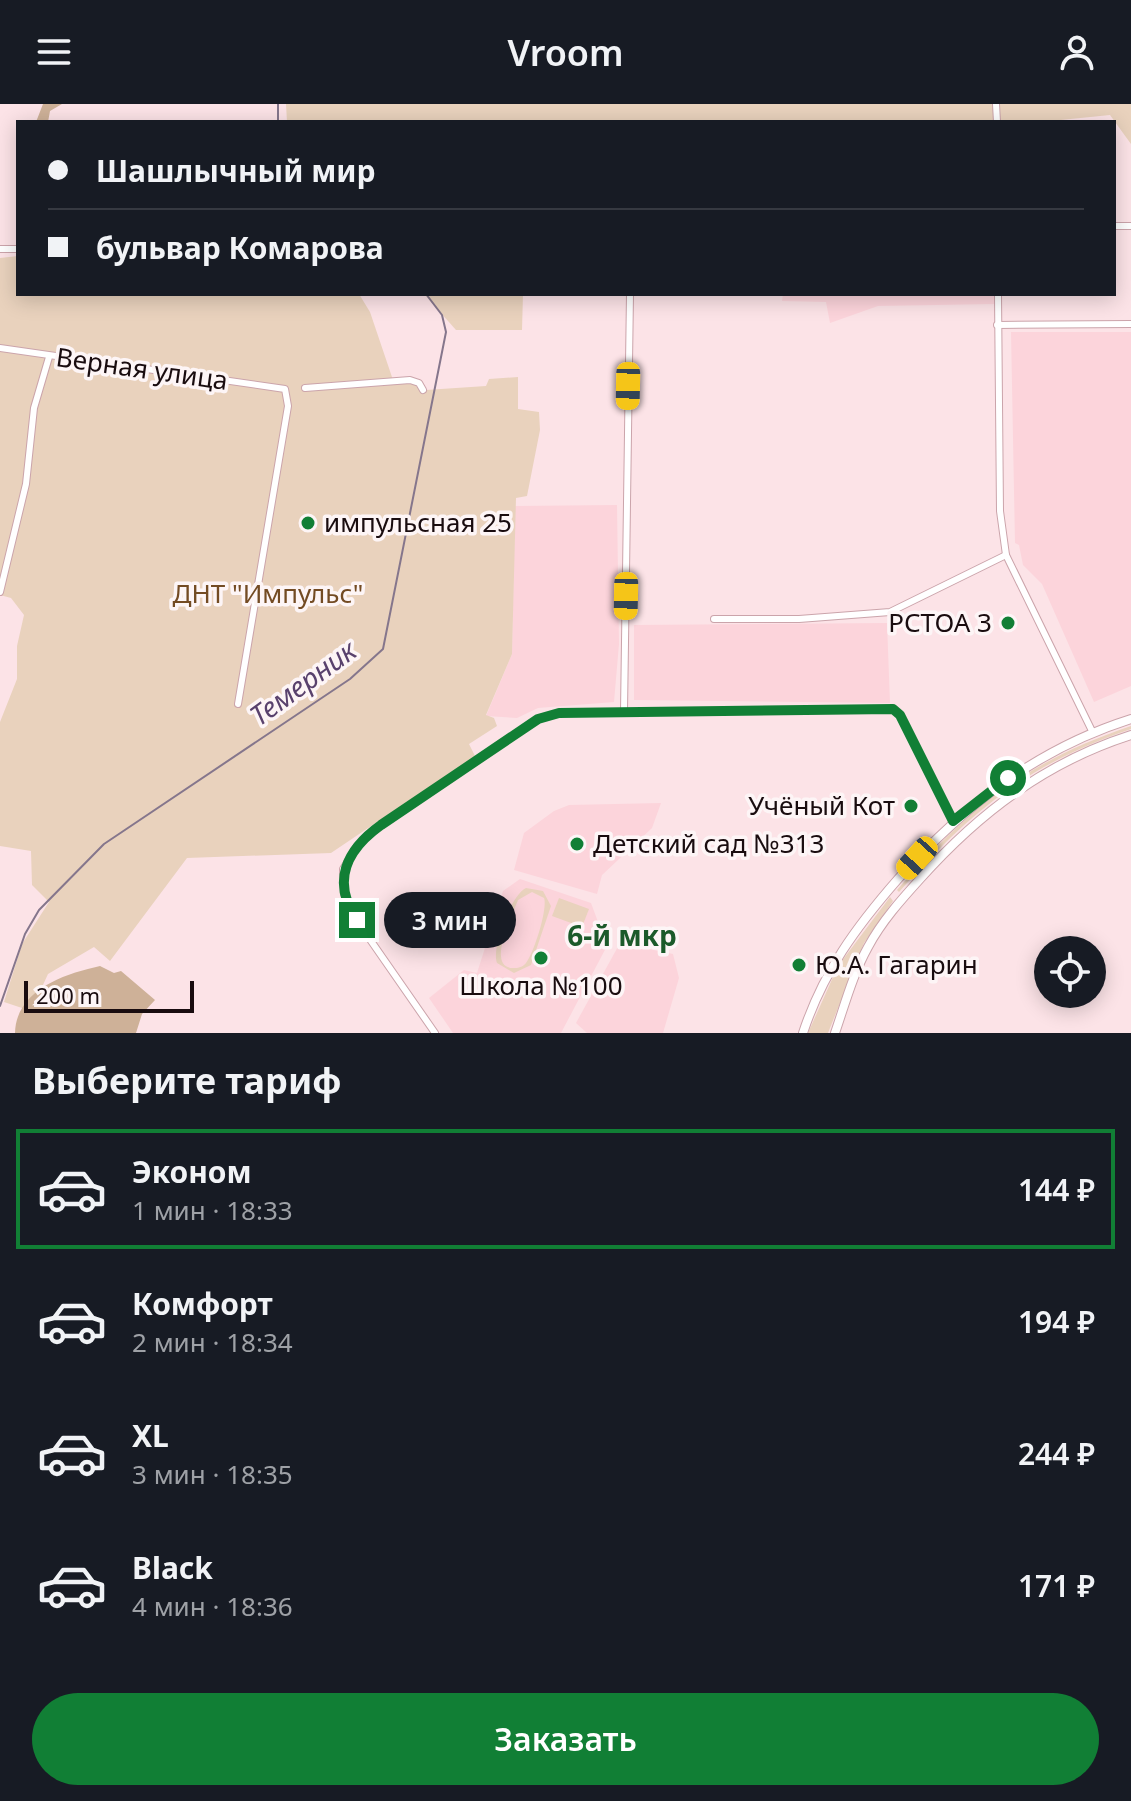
<!DOCTYPE html>
<html lang="ru">
<head>
<meta charset="utf-8">
<style>
	:root { --surface:#171b24; --page:#242831; --text:#f1f3f6; --muted:#9ea1a6; --line:#363941; --accent:#117f35 }
	body { margin:0; font-family:"Noto Sans",sans-serif; background:var(--page); color:var(--text); height:100vh; display:flex; flex-direction:column; font-size:30px; white-space:nowrap }
	* { box-sizing:border-box; margin:0 }
	p { font-size:26px; color:var(--muted) }
	.icon { flex:none; width:44px; height:44px; fill:none; stroke:currentColor; stroke-width:2; stroke-linecap:round; stroke-linejoin:round }
	.map { position:relative; height:929px; overflow:hidden }
	.side { display:flex; flex-direction:column; background:var(--surface); flex:1 }
	.side>* { flex:none }
	.hud { position:absolute; left:16px; top:16px; width:1100px; height:176px; border-radius:0px; box-shadow:0 4px 20px #0003; display:grid; align-content:center; height:176px; padding:0 32px; background:var(--surface) }
	.fabs { position:absolute; left:1034px; top:832px; display:grid; gap:16px }
	.fabs a { display:grid; place-items:center; width:72px; height:72px; border-radius:50%; background:var(--surface); box-shadow:0 4px 20px #0003; font-size:40px }
	.scale { position:absolute; left:24px; bottom:20px; width:170px; box-sizing:border-box; padding-left:8px; border:4px solid #190c0f; border-top:0; font-size:22px; line-height:28px; white-space:nowrap; color:#190c0f; -webkit-text-stroke:6px #fdf5f6; paint-order:stroke }
	.end { position:absolute; width:36px; height:36px; margin:-18px; border:10px solid #117f35; background:#fff; box-shadow:0 0 0 4px #fff }
	.from { border-radius:50% }
	.bubble { position:absolute; height:56px; border-radius:28px; background:var(--surface); box-shadow:0 4px 20px #0003; font-size:26px; font-weight:600; line-height:56px; text-align:center }
	.car { position:absolute; width:24px; height:48px; margin:-24px -12px; border-radius:10px; box-shadow:0 0 6px 2px #0007; background:linear-gradient(#f5c518 24%,#345 0 40%,#f5c518 0 76%,#345 0 86%,#f5c518 0) }
	.hud b { display:flex; align-items:center; gap:28px; height:76px; font-size:30px }
	.hud b+b { border-top:2px solid var(--line) }
	.hud i { width:20px; height:20px; background:var(--text) }
	ul { padding:0; list-style:none }
	li { display:flex; align-items:center; gap:24px; height:120px; margin:0 16px 12px; padding:0 16px; border:4px solid transparent; border-radius:0px }
	li div { flex:1 }
	li b { display:block; font-size:30px }
	li em { font-style:normal; font-weight:600 }
	li.selected { border-color:var(--accent) }
	li>.icon { width:72px; height:72px; stroke-width:1.5 }
	h2 { padding:0 32px; font-size:36px; line-height:96px }
	.primary-button { display:flex; gap:16px; margin-top:auto; padding:16px 32px }
	.primary-button a { flex:1; height:92px; border-radius:48px; background:var(--accent); color:#fff; font-size:32px; font-weight:600; line-height:92px; text-align:center }
	header { display:flex; justify-content:space-between; align-items:center; height:104px; padding:0 32px; background:var(--surface); font-size:36px; font-weight:600 }
	.map>svg:first-child { display:block }
	.built { fill:#fcd4db }
	.green { fill:#e9d2bd; fill-rule:evenodd }
	.forest { fill:#ceb198 }
	.lines { fill:none; stroke-linecap:round; stroke-linejoin:round }
	.stream { stroke:#85768c; stroke-width:2 }
	.minor-casing { stroke:#cba4ab; stroke-width:8 }
	.major-casing { stroke:#cba4ab; stroke-width:10 }
	.minor { stroke:#fff; stroke-width:6 }
	.major { stroke:#fff; stroke-width:8 }
	.route { stroke:#117f35; stroke-width:10 }
	.poi-dot { fill:#117f35; stroke:#fdf5f6; stroke-width:3 }
	.labels { text-anchor:middle; stroke-width:7; stroke-linejoin:round; paint-order:stroke }
	.street-label { font-size:26px; fill:#190c0f; stroke:#fdf5f6 }
	.poi-label { font-size:26px; fill:#190c0f; stroke:#fdf5f6; text-anchor:start }
	.park-label { font-size:26px; fill:#734b23; stroke:#fdf5f6 }
	.water-label { font-size:28px; font-style:italic; fill:#59416d; stroke:#fdf5f6 }
	.neighbourhood-label { font-size:28px; font-weight:bold; fill:#1b5a2a; stroke:#fdf5f6 }
</style>
</head>
<body>
<header><svg class="icon" aria-label="menu" viewBox="0 0 24 24"><path d="M4 6h16M4 12h16M4 18h16"/></svg>Vroom<svg class="icon" aria-label="person" viewBox="0 0 24 24"><circle cx="12" cy="8" r="4"/><path d="M4 21q1-7 8-7t8 7"/></svg></header>
<div class="map">
<svg width="1131" height="929" viewBox="0 0 1131 929">
	<rect width="100%" height="100%" fill="#fce3e7"/>
	<g class="built">
		<path d="M 783,190 L 994,190 L 994,200 L 878,202 L 830,219 L 826,198 L 782,197 Z"/>
		<path d="M 1011,228 L 1131,228 L 1131,582 L 1094,598 L 1042,480 L 1023,461 L 1019,441 L 1015,439 Z"/>
		<path d="M 617,401 L 619,540 L 614,598 L 538,604 L 517,614 L 486,612 L 512,550 L 515,402 Z"/>
		<path d="M 887,519 L 890,599 L 634,596 L 634,521 Z"/>
		<path d="M 661,699 L 652,724 L 602,771 L 597,790 L 514,766 L 524,729 L 554,707 L 569,701 Z"/>
		<path d="M 520,775 L 591,799 L 607,842 L 561,929 L 453,929 L 429,894 L 464,866 L 477,869 L 503,787 Z"/>
		<path d="M 620,839 L 673,850 L 679,874 L 663,929 L 587,929 L 576,919 Z"/>
	</g>
	<g class="green">
		<path d="M 286,0 L 1131,0 L 1131,40 L 1110,11 L 1041,18 L 287,18 Z"/>
		<path d="M 18,152 L 18,190 L 359,190 L 370,208 L 394,279 L 419,280 L 426,286 L 486,282 L 489,275 L 518,273 L 518,305 L 539,308 L 540,326 L 527,392 L 516,394 L 512,550 L 486,611 L 494,614 L 497,622 L 469,640 L 475,652 L 331,749 L 187,754 L 110,857 L 94,843 L 48,870 L 31,907 L 4,898 L 22,840 L 49,798 L 32,781 L 31,747 L 0,742 L 0,618 L 17,575 L 17,542 L 24,511 L 11,494 L 0,491 L 0,154 Z"/>
		<path d="M 424,190 L 523,190 L 522,226 L 456,226 Z"/>
		<path d="M 1131,622 L 1131,625 C 1026,661 971,707 899,788 L 897,786 C 969,704 1027,657 1131,622 Z"/>
		<path d="M 526,784 L 543,787 L 551,802 L 531,861 L 514,869 L 497,859 C 491,844 511,791 526,784 ZM 532,788 L 544,794 C 548,804 534,849 526,859 C 524,862 519,864 515,864 C 484,866 513,810 518,796 Z"/>
		<path d="M 890,793 L 893,797 L 864,839 L 828,929 L 808,929 L 838,862 Z"/>
		<path d="M 559,794 L 589,805 L 582,823 L 552,812 Z"/>
	</g>
	<g class="forest">
		<path d="M 43,0 L 62,0 L 50,7 L 48,18 L 36,18 Z"/>
		<path d="M 100,862 L 114,869 L 121,867 L 155,896 L 142,910 L 136,929 L 15,929 C 16,886 64,870 100,862 Z"/>
	</g>
	<g class="lines">
		<g class="stream">
			<path d="M 278,18 L 278,0"/>
			<path d="M 0,902 L 25,830 L 39,806 L 104,740 L 350,575 L 383,545 L 446,228 L 442,211 L 426,190"/>
		</g>
		<defs>
			<g id="minor">
				<path d="M 996,0 L 997,18"/>
				<path d="M 1114,122 L 1131,122"/>
				<path d="M 0,145 L 18,145"/>
				<path d="M 998,190 L 1000,407 L 1006,451 L 1093,629"/>
				<path d="M 997,221 L 1131,220"/>
				<path d="M 0,244 L 285,285 L 288,302 L 238,600"/>
				<path d="M 305,284 L 410,276 L 419,279 L 423,286"/>
				<path d="M 0,488 L 26,380 L 34,304 L 49,253"/>
				<path d="M 714,515 L 799,515 L 890,508 L 1006,451"/>
				<path d="M 624,608 L 630,190"/>
				<path d="M 435,929 L 353,811 L 344,790 L 343,765 L 357,742 L 381,721 L 538,615 L 559,609 L 893,605 L 900,611 L 953,717"/>
			</g>
			<g id="major">
				<path d="M 803,929 C 823,868 856,823 898,775 C 964,702 1036,645 1131,615"/>
				<path d="M 835,929 C 845,900 853,870 868,843 C 882,817 901,796 920,775 C 979,709 1046,658 1131,631"/>
			</g>
		</defs>
		<use href="#minor" class="minor-casing"/>
		<use href="#major" class="major-casing"/>
		<use href="#minor" class="minor"/>
		<use href="#major" class="major"/>
	</g>
	<g class="lines">
		<path class="route" d="M 357,816 C 331,778 346,746 381,721 L 538,615 L 559,609 L 893,605 L 900,611 L 953,717 L 1008,674"/>
	</g>
	<g class="poi-dot">
		<circle cx="308" cy="419" r="8"/>
		<circle cx="1008" cy="519" r="8"/>
		<circle cx="911" cy="702" r="8"/>
		<circle cx="577" cy="740" r="8"/>
		<circle cx="541" cy="854" r="8"/>
		<circle cx="799" cy="861" r="8"/>
	</g>
	<g class="labels">
		<g class="street-label">
			<text transform="translate(142 265) rotate(8)" y="9">Верная улица</text>
		</g>
		<g class="poi-label">
			<text x="324" y="428">импульсная 25</text>
			<text x="992" y="528" text-anchor="end">РСТОА 3</text>
			<text x="895" y="711" text-anchor="end">Учёный Кот</text>
			<text x="593" y="749">Детский сад №313</text>
			<text x="815" y="870">Ю.А. Гагарин</text>
			<text x="541" y="891" text-anchor="middle">Школа №100</text>
		</g>
		<g class="park-label">
			<text x="268" y="499">ДНТ "Импульс"</text>
		</g>
		<g class="water-label">
			<text transform="translate(303 579) rotate(-36)" y="10">Темерник</text>
		</g>
		<g class="neighbourhood-label">
			<text x="622" y="842">6-й мкр</text>
		</g>
	</g>
</svg>
<div class="fabs">
<a><svg class="icon" aria-label="locate" viewBox="0 0 24 24"><circle cx="12" cy="12" r="6"/><path d="M12 2v4M12 18v4M2 12h4M18 12h4"/></svg></a>
</div>
<div class="scale">200 m</div>
<i class="end from" style="left:1008px;top:674px"></i>
<i class="end" style="left:357px;top:816px"></i>
<div class="bubble" style="left:384px;top:788px;width:132px">3 мин</div>
<i class="car" style="left:628px;top:282px;rotate:181deg"></i>
<i class="car" style="left:626px;top:492px;rotate:181deg"></i>
<i class="car" style="left:917px;top:754px;rotate:222deg"></i>
<div class="hud">
<b><i class="from"></i>Шашлычный мир</b>
<b><i></i>бульвар Комарова</b>
</div>
</div>
<section class="side">
<h2>Выберите тариф</h2>
<ul>
<li class="selected"><svg class="icon" aria-label="car" viewBox="0 0 24 24"><path d="M5 17H2v-5l4-1 3-4h7l3 4 3 1v5h-3M9 17h6M6 11h13"/><circle cx="7" cy="17" r="2"/><circle cx="17" cy="17" r="2"/></svg><div><b>Эконом</b><p>1 мин · 18:33</p></div><em>144 ₽</em></li>
<li><svg class="icon" aria-label="car" viewBox="0 0 24 24"><path d="M5 17H2v-5l4-1 3-4h7l3 4 3 1v5h-3M9 17h6M6 11h13"/><circle cx="7" cy="17" r="2"/><circle cx="17" cy="17" r="2"/></svg><div><b>Комфорт</b><p>2 мин · 18:34</p></div><em>194 ₽</em></li>
<li><svg class="icon" aria-label="car" viewBox="0 0 24 24"><path d="M5 17H2v-5l4-1 3-4h7l3 4 3 1v5h-3M9 17h6M6 11h13"/><circle cx="7" cy="17" r="2"/><circle cx="17" cy="17" r="2"/></svg><div><b>XL</b><p>3 мин · 18:35</p></div><em>244 ₽</em></li>
<li><svg class="icon" aria-label="car" viewBox="0 0 24 24"><path d="M5 17H2v-5l4-1 3-4h7l3 4 3 1v5h-3M9 17h6M6 11h13"/><circle cx="7" cy="17" r="2"/><circle cx="17" cy="17" r="2"/></svg><div><b>Black</b><p>4 мин · 18:36</p></div><em>171 ₽</em></li>
</ul>
<div class="primary-button"><a>Заказать</a></div>
</section>
</body>
</html>
